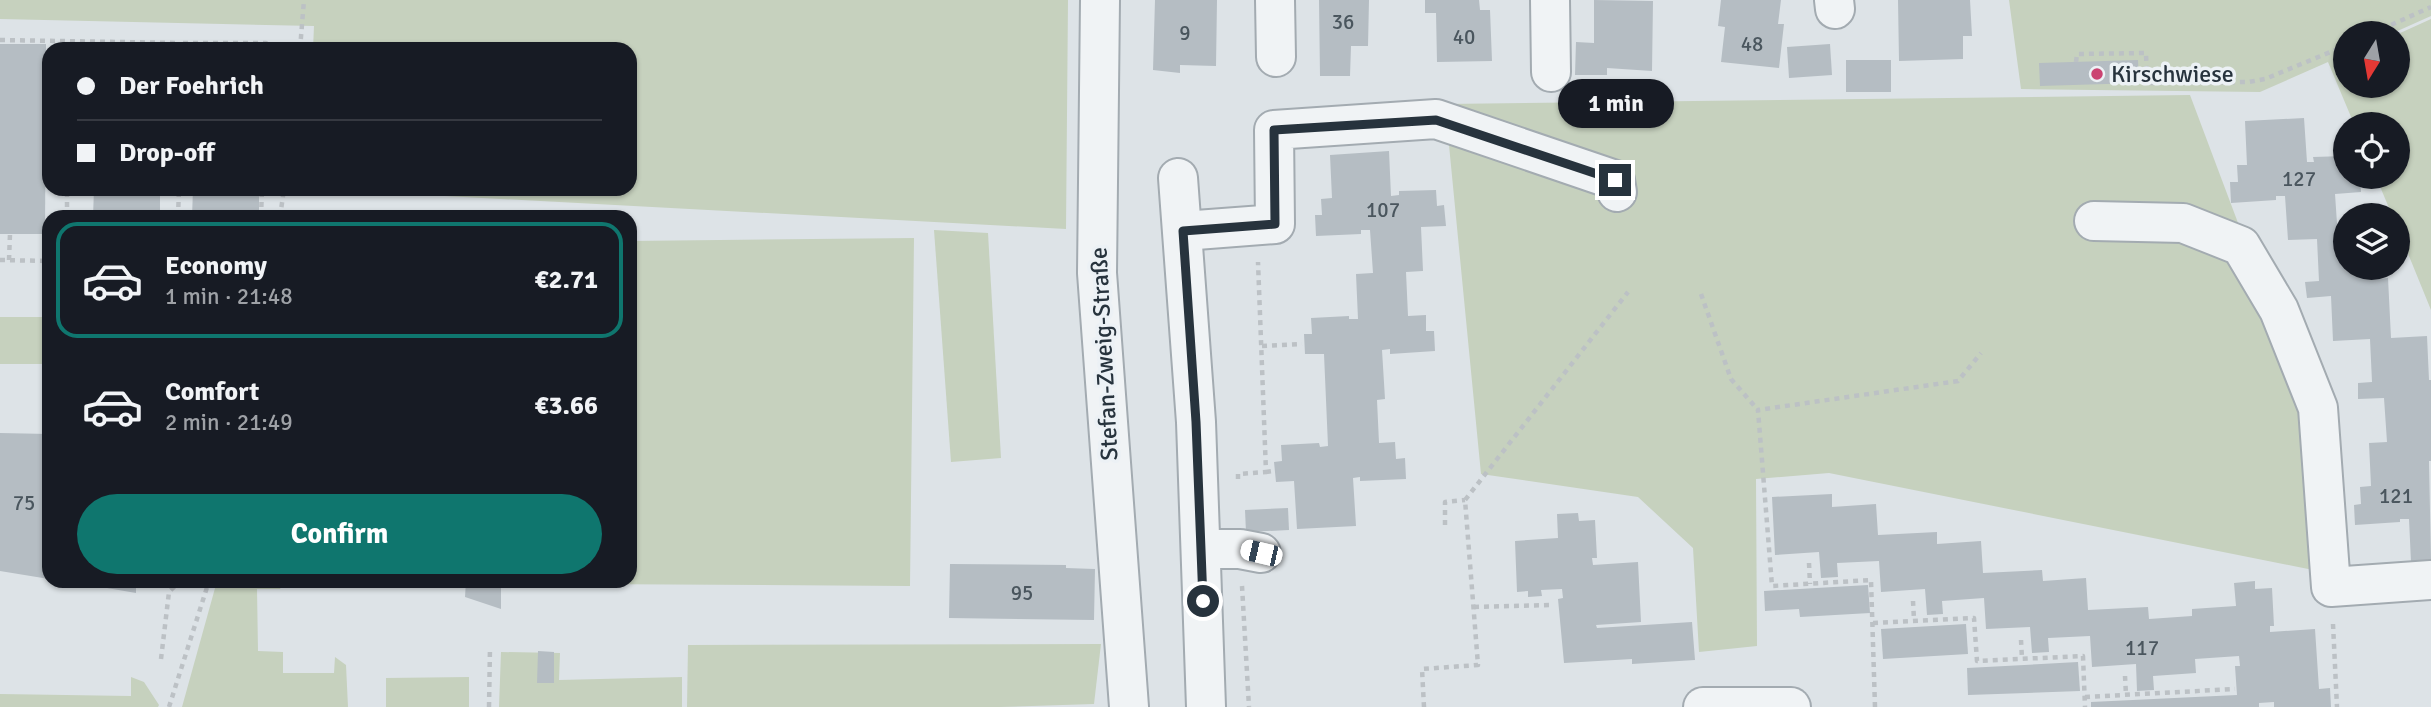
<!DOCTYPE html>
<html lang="en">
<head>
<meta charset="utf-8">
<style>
	:root { --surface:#171b24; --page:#20242c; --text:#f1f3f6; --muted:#9ea1a6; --line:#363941; --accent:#0f766e }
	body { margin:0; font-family:Signika,sans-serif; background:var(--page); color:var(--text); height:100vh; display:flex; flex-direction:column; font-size:26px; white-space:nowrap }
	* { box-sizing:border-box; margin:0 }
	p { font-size:23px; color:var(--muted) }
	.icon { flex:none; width:38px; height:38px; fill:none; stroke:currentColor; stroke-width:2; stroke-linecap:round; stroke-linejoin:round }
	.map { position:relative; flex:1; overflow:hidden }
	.details { position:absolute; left:42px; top:210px; width:595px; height:378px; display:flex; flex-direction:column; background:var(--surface); border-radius:21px; box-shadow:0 2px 5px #0004 }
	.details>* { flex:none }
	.guide { position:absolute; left:42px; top:42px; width:595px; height:154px; border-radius:21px; box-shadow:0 2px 5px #0004; display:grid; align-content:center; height:154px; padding:0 35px; background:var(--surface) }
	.needle { width:46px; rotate:191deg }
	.fabs { position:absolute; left:2333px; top:21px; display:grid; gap:14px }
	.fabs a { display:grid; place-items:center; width:77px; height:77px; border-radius:50%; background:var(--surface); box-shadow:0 2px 5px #0004; font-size:35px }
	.end { position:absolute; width:32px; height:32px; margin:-16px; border:9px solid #27333d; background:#fff; box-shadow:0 0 0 4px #fff }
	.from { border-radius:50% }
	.bubble { position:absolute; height:49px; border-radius:24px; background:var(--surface); box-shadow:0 2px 5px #0004; font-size:23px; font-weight:700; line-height:49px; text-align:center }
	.car { position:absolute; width:21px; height:42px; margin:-21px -10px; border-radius:9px; box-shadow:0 0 5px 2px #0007; background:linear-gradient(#fff 24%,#345 0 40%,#fff 0 76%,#345 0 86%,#fff 0) }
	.guide b { display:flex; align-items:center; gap:24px; height:66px; font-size:26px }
	.guide b+b { border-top:2px solid var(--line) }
	.guide i { width:18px; height:18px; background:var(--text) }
	ul { padding:12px 0 0; list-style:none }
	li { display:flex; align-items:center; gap:21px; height:116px; margin:0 14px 10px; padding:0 21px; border:4px solid transparent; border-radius:21px }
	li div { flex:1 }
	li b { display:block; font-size:26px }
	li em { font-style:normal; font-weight:700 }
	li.on { border-color:var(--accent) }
	li>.icon { width:63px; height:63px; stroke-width:1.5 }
	.action { display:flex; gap:14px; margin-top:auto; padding:14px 35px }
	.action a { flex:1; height:80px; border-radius:42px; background:var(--accent); color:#fff; font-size:28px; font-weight:700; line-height:80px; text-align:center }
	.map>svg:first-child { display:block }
	.green { fill:#c6d1be }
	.building { fill:#b5bdc3 }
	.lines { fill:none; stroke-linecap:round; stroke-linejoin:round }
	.minor-casing { stroke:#a3abb1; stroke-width:42 }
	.path { stroke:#bcc1c5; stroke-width:4.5; stroke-dasharray:5 5; stroke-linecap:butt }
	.minor { stroke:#f0f3f5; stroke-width:38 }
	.route { stroke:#27333d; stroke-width:9 }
	.poi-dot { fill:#cb4371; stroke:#ecf1f5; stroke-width:2.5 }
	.labels { text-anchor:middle; stroke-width:7; stroke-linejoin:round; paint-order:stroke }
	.number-label { font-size:21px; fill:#4a565e }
	.poi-label { font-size:24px; fill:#27333d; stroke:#ecf1f5; text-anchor:start }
	.street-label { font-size:24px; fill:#27333d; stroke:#ecf1f5 }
</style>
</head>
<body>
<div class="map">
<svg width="2431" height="707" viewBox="0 0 2431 707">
	<rect width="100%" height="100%" fill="#dde3e7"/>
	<g class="green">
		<path d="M 0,0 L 1068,0 L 1066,229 L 314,189 L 630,189 L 630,49 L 313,49 L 314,26 L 0,19 Z"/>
		<path d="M 2009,0 L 2431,0 L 2431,16 L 2393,33 L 2345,33 L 2345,54 L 2336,59 L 2345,56 L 2345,86 L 2398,86 L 2398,34 L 2431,19 L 2431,310 L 2398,229 L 2398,215 L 2392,215 L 2376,177 L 2398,177 L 2398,124 L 2354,124 L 2328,62 L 2260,92 L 2021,89 Z"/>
		<path d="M 2190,95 L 2309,412 L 2323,572 L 1829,473 L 1756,479 L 1757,646 L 1699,652 L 1693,548 L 1638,497 L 1481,474 L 1445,104 Z"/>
		<path d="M 934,230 L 988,233 L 1001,458 L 951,462 Z"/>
		<path d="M 914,238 L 910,586 L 577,584 L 577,581 L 630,581 L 630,241 Z"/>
		<rect x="0" y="317" width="42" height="47"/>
		<path d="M 217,581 L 285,581 L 280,589 L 257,589 L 258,651 L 283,652 L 283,673 L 334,673 L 335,657 L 346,665 L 348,707 L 182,707 Z"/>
		<path d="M 1101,644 L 1094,704 L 999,707 L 687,707 L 688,645 Z"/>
		<path d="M 501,652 L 560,653 L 559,680 L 682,677 L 682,707 L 499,707 Z"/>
		<path d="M 131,677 L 144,682 L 159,705 L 158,707 L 0,707 L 0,694 L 131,696 Z"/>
		<path d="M 469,677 L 469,707 L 386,707 L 386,678 Z"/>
	</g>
	<g class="building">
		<path d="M 1155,0 L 1217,0 L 1216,66 L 1180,65 L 1180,73 L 1153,70 Z"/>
		<path d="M 1319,0 L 1369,0 L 1368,46 L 1351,46 L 1350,76 L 1320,76 Z"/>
		<path d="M 1425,0 L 1479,0 L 1480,10 L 1490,10 L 1492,61 L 1437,62 L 1436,13 L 1425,13 Z"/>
		<path d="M 1594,0 L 1653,1 L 1652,71 L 1607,68 L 1607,75 L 1575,75 L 1576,42 L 1594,43 Z"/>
		<path d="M 1721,0 L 1781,0 L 1778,24 L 1784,24 L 1779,68 L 1721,62 L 1725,27 L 1718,26 Z"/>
		<path d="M 1898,0 L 1970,0 L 1972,36 L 1963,36 L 1963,59 L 1899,61 Z"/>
		<path d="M 0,44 L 46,44 L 45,234 L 0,234 Z"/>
		<path d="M 1830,44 L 1832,75 L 1789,78 L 1787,47 Z"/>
		<path d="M 95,45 L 162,46 L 162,49 L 95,49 Z"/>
		<rect x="194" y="46" width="67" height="3"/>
		<rect x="1846" y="60" width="45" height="32"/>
		<path d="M 2138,60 L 2139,83 L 2040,86 L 2039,63 Z"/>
		<path d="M 2304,118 L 2307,162 L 2314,162 L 2313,157 L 2345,156 L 2345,177 L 2360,177 L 2361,192 L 2335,194 L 2338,238 L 2345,237 L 2345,268 L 2376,268 L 2376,279 L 2388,278 L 2391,338 L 2427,336 L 2429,380 L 2431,380 L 2431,461 L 2429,461 L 2431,561 L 2411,562 L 2409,519 L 2400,519 L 2400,522 L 2355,525 L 2354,505 L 2361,504 L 2360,487 L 2371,486 L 2369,443 L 2387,442 L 2384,398 L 2358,399 L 2358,383 L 2372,382 L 2370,339 L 2333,341 L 2331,296 L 2307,298 L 2305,282 L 2319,281 L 2317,239 L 2288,240 L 2285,196 L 2276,196 L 2276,200 L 2231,203 L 2230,182 L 2238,182 L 2237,165 L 2247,165 L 2245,121 Z"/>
		<path d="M 1389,151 L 1391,196 L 1399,195 L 1399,191 L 1436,190 L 1437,206 L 1444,205 L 1446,226 L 1421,227 L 1423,271 L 1406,272 L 1408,316 L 1426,315 L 1426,331 L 1434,331 L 1435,351 L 1390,354 L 1390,349 L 1382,350 L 1385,399 L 1377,400 L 1379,443 L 1395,442 L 1396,459 L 1405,458 L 1406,479 L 1360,481 L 1360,477 L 1353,478 L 1356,526 L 1297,529 L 1294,481 L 1276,482 L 1274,462 L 1282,461 L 1281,445 L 1319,443 L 1320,447 L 1328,446 L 1324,354 L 1305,354 L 1304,334 L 1312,334 L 1311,318 L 1349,316 L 1349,319 L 1358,319 L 1356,274 L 1373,273 L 1370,230 L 1361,230 L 1361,234 L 1316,236 L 1315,215 L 1322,215 L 1321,199 L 1332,198 L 1330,155 Z"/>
		<path d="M 94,189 L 160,189 L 160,217 L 93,217 Z"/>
		<path d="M 193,189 L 259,189 L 259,217 L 192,217 Z"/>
		<path d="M 0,433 L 49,434 L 49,579 L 0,571 Z"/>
		<path d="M 1832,494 L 1832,507 L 1876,504 L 1878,535 L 1937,532 L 1937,544 L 1981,541 L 1983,573 L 2042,570 L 2043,581 L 2086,578 L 2088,610 L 2148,607 L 2149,619 L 2192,616 L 2192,609 L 2236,606 L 2234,583 L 2255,581 L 2255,589 L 2272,588 L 2274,626 L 2270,626 L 2270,632 L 2315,629 L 2319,689 L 2330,688 L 2331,707 L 2274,707 L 2274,702 L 2259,703 L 2259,707 L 2091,707 L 2091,702 L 2237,695 L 2235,666 L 2240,666 L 2239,656 L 2195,659 L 2196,673 L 2153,676 L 2154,690 L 2137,691 L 2136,664 L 2092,667 L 2090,636 L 2048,638 L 2049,652 L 2032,653 L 2030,627 L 1986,629 L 1984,598 L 1942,601 L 1943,614 L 1927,615 L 1925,589 L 1881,592 L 1879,561 L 1837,563 L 1838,577 L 1821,578 L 1819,552 L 1775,555 L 1772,497 Z"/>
		<path d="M 1288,508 L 1289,530 L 1246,532 L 1245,510 Z"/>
		<path d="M 1578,513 L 1579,521 L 1595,520 L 1597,558 L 1592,558 L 1593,565 L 1638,562 L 1641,622 L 1596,625 L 1597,628 L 1692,622 L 1695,660 L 1632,664 L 1632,659 L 1564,663 L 1558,599 L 1563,598 L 1562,589 L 1541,590 L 1542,596 L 1528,597 L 1528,591 L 1517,592 L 1515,541 L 1558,538 L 1557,514 Z"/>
		<path d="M 950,564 L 1066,565 L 1066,568 L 1095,569 L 1094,620 L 949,618 Z"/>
		<path d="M 72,581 L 136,581 L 136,593 L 72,582 Z"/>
		<path d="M 466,581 L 501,581 L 501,609 L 465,597 Z"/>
		<path d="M 1868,585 L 1870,613 L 1800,617 L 1799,609 L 1765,611 L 1764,591 Z"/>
		<path d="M 1966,624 L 1968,654 L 1883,659 L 1881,629 Z"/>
		<path d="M 538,651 L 554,652 L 554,683 L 537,683 Z"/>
		<path d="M 2078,662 L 2080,691 L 1968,695 L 1967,668 Z"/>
	</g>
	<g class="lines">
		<defs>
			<g id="minor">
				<path d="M 1100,0 L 1097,273 L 1129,707"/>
				<path d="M 1275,0 L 1276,57"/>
				<path d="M 1550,0 L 1551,72"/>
				<path d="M 1834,0 L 1835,9"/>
				<path d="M 1178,178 L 1196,422 L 1206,707"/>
				<path d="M 2094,221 L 2183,223 L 2241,246 L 2279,310 L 2318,408 L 2331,587 L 2431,580"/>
				<path d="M 1183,231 L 1275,224 L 1274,130 L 1436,119 L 1615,180 L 1617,192"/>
				<path d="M 1201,549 L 1240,549 L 1261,553"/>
				<path d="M 1703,707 L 1791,707"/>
			</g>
		</defs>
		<use href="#minor" class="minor-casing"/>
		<g class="path">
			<path d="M 2373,33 L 2431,7"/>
			<path d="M 0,40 L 179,43"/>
			<path d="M 179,49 L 179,43 L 266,43 L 265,49"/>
			<path d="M 300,49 L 304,0"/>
			<path d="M 2076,62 L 2077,54 L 2146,53 L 2147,83 L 2249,82 L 2265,79 L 2345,46"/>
			<path d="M 67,217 L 67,189"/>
			<path d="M 178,217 L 179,189"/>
			<path d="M 261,217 L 262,189"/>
			<path d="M 280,217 L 284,189"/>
			<path d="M 0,260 L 49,261"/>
			<path d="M 9,260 L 10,234"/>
			<path d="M 1701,294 L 1731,379 L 1758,410"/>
			<path d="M 1262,346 L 1302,344"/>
			<path d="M 1266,472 L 1273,471"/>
			<path d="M 1238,479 L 1238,474 L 1266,472 L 1258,262"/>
			<path d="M 1445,525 L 1445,502 L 1465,500"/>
			<path d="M 1809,563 L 1810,584"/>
			<path d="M 1242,586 L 1249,707"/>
			<path d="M 1913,601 L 1914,620"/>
			<path d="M 1474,607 L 1553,605"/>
			<path d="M 1873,623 L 1974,618 L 1977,661 L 2083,656 L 2085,707"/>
			<path d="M 2333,624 L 2337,707"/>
			<path d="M 2021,640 L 2022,659"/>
			<path d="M 161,659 L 169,592 L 180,581"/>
			<path d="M 2125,676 L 2126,695"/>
			<path d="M 2085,697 L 2235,689"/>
			<path d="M 169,707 L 209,581"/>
			<path d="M 489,707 L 490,647"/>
			<path d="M 1424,707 L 1422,669 L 1478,665 L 1465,500 L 1628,292"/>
			<path d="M 1875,707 L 1871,580 L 1772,586 L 1758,410 L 1958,381 L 1981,353"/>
		</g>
		<use href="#minor" class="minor"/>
	</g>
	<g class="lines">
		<path class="route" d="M 1203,601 L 1196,422 L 1183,231 L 1275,224 L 1274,130 L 1436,120 L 1615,180"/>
	</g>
	<circle class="poi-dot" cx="2097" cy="74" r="7"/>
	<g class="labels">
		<g class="number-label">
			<text x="1343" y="29">36</text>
			<text x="1185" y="40">9</text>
			<text x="1464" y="44">40</text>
			<text x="1752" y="51">48</text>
			<text x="2299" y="186">127</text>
			<text x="1383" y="217">107</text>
			<text x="2396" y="503">121</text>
			<text x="24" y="510">75</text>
			<text x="1022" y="600">95</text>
			<text x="2142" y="655">117</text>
		</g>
		<g class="poi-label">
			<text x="2111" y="82">Kirschwiese</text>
		</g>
		<g class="street-label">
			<text transform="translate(1104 354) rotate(-93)" y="8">Stefan-Zweig-Straße</text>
		</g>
	</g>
</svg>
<div class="fabs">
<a><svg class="needle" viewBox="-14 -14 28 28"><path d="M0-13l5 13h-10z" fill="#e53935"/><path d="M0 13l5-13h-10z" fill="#9ea1a6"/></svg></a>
<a><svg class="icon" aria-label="locate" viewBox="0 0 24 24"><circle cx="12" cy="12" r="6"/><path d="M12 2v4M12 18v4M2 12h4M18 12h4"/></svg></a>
<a><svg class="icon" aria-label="layers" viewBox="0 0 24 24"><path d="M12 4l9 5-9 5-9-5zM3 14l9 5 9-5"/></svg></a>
</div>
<i class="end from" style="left:1203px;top:601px"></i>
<i class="end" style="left:1615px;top:180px"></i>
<div class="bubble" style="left:1558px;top:79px;width:116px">1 min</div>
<i class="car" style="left:1261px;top:553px;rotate:283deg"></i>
<div class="guide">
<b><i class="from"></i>Der Foehrich</b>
<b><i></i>Drop-off</b>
</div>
<section class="details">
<ul>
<li class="on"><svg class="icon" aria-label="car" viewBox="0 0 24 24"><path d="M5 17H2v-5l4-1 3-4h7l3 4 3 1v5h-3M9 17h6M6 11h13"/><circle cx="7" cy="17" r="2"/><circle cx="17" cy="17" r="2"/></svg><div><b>Economy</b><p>1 min · 21:48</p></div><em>€2.71</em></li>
<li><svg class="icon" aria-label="car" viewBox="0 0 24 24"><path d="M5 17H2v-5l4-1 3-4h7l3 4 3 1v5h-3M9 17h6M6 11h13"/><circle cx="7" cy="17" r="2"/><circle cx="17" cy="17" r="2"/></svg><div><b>Comfort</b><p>2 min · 21:49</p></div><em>€3.66</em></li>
</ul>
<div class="action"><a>Confirm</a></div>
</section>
</div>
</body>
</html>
